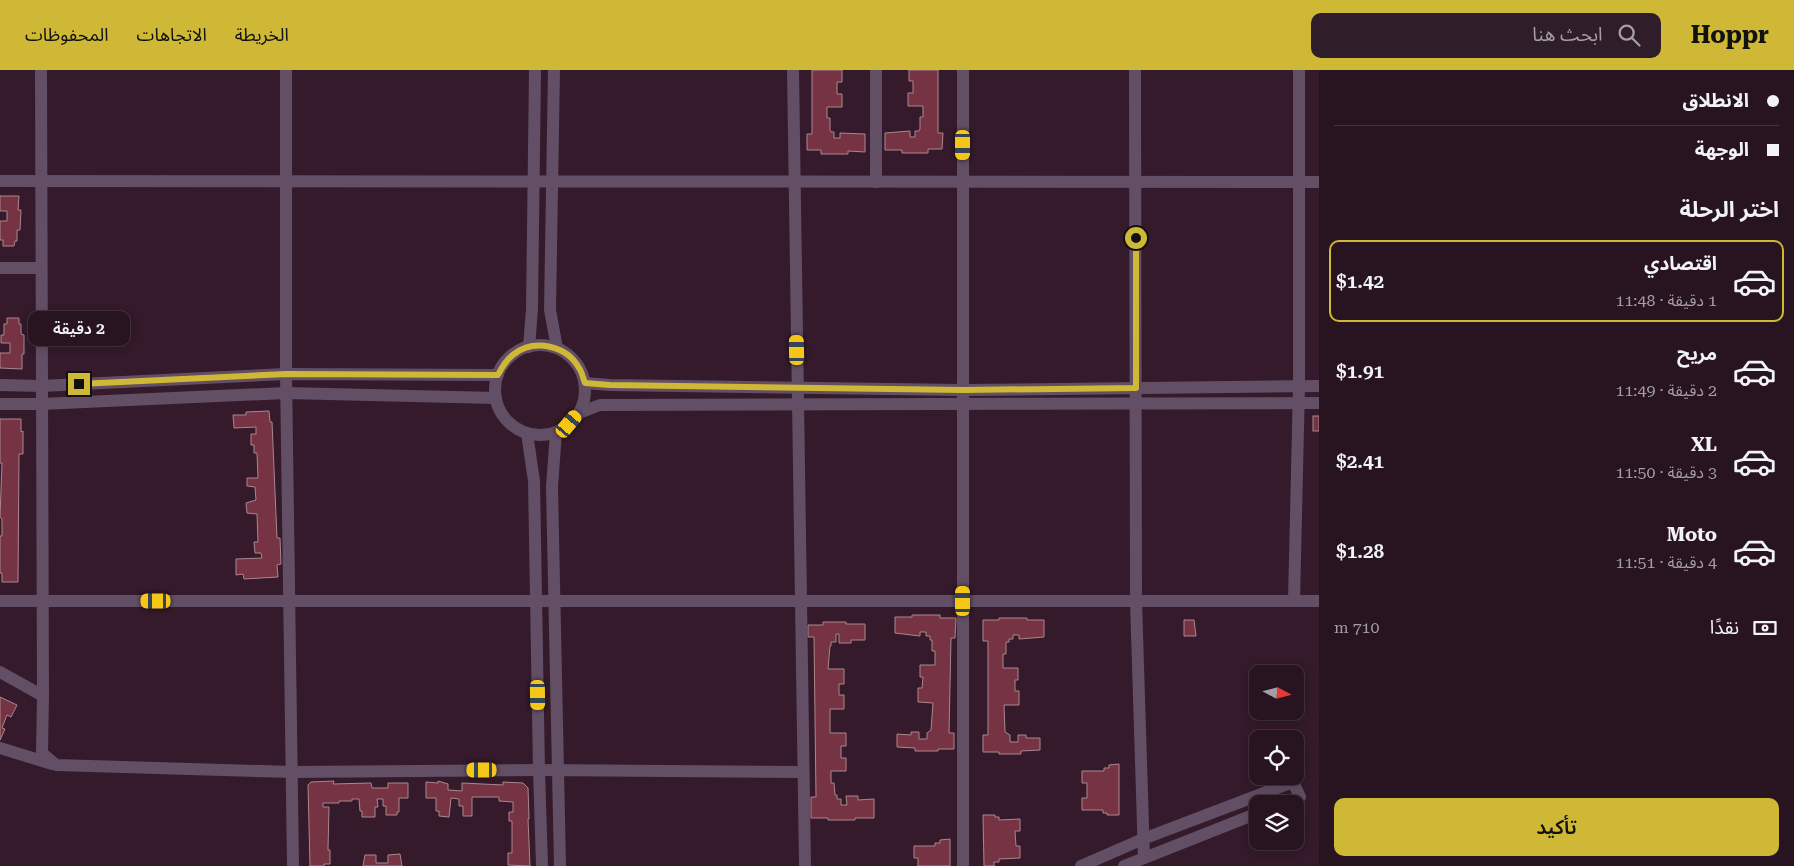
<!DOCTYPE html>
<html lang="ar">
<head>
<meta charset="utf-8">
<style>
	:root { --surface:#271420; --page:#2f1d29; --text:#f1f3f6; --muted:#a49ea5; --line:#43333e; --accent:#d0b837 }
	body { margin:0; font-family:"Roboto Serif","Noto Sans Arabic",serif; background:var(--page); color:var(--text); direction:rtl; height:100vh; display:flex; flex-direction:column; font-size:19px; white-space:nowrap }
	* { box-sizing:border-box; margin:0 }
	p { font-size:16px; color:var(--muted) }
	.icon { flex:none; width:28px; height:28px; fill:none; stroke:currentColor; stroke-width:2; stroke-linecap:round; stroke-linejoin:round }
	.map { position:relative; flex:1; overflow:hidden; direction:ltr }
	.side { display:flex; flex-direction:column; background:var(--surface); width:475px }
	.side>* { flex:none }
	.guide { display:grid; align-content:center; height:110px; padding:0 15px; background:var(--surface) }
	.needle { width:32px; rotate:97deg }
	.tools { position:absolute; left:1249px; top:595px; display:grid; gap:10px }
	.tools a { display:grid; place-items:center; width:55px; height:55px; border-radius:10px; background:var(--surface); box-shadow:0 2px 12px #0003,0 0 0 1px var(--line); font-size:25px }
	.end { position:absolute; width:22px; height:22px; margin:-11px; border:6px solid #d0b837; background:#111; box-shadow:0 0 0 2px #111 }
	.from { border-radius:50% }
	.bubble { position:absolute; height:35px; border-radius:10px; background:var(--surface); box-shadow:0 2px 12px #0003,0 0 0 1px var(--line); font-size:16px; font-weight:600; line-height:35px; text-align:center; direction:rtl }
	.car { position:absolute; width:15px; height:30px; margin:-15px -8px; border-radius:6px; box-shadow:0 0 4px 1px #0007; background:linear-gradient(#f5c518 24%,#345 0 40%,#f5c518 0 76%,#345 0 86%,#f5c518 0) }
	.guide b { display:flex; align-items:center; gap:18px; height:48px; font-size:19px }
	.guide b+b { border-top:1px solid var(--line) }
	.guide i { width:12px; height:12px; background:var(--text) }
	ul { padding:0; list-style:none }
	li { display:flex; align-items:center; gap:15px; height:82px; margin:0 10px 8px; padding:0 5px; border:2px solid transparent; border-radius:10px }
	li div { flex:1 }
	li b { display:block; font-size:19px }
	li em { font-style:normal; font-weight:600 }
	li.selected { border-color:var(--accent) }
	li>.icon { width:45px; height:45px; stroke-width:1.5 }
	h2 { padding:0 15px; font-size:22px; line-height:60px }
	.pay { display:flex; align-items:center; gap:12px; height:55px; padding:0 15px; font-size:19px }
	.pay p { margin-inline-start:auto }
	.cta { display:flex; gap:10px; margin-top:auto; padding:10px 15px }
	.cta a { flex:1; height:58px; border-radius:10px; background:var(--accent); color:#111; font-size:20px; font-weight:600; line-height:58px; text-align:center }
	header { display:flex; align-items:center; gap:30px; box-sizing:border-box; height:70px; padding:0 25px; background:var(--accent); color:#111 }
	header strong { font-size:24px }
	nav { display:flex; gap:28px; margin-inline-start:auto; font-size:18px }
	.search { width:350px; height:45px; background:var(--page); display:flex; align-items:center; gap:12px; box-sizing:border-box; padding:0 18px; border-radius:10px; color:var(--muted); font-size:19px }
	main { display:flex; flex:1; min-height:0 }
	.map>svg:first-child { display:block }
	.building { fill:#753343; stroke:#ac878d }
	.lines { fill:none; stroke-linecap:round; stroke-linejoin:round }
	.minor { stroke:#624f65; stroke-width:12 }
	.route { stroke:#d0b837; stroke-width:6 }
</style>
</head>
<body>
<header>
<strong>Hoppr</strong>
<div class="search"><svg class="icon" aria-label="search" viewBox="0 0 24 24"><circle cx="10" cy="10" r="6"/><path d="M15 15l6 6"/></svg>ابحث هنا</div>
<nav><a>الخريطة</a><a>الاتجاهات</a><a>المحفوظات</a></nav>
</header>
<main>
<section class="side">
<div class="guide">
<b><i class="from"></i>الانطلاق</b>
<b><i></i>الوجهة</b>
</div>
<h2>اختر الرحلة</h2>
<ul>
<li class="selected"><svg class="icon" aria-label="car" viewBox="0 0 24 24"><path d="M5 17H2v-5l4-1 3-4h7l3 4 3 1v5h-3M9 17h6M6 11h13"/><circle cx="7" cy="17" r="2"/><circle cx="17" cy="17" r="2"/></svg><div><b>اقتصادي</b><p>1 دقيقة · 11:48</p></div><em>$1.42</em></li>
<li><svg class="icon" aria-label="car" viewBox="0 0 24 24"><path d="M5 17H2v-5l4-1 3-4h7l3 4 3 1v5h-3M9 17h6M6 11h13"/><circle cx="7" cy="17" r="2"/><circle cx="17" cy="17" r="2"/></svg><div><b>مريح</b><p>2 دقيقة · 11:49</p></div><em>$1.91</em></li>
<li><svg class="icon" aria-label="car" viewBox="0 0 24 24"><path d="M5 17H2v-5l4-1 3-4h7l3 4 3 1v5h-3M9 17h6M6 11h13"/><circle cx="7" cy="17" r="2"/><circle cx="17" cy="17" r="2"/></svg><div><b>XL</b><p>3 دقيقة · 11:50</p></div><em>$2.41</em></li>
<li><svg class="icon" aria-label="car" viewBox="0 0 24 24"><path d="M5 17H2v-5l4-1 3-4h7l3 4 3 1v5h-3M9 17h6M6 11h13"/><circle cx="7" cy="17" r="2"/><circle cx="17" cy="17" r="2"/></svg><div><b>Moto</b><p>4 دقيقة · 11:51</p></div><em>$1.28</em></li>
</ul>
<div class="pay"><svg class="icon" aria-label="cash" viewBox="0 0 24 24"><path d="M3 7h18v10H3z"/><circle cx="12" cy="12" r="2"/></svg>نقدًا<p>710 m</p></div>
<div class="cta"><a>تأكيد</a></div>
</section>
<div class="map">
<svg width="1319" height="796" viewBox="0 0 1319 796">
	<rect width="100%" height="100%" fill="#341a2a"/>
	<g class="building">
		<path d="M 812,0 L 842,0 L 842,12 L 837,12 L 837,24 L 842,24 L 842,37 L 827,37 L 827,48 L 830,48 L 830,60 L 831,62 L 834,62 L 834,68 L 840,68 L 840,63 L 865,64 L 865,82 L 848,81 L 848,84 L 821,84 L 821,80 L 807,80 L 807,64 L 812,64 Z"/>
		<path d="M 909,0 L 938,0 L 938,63 L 943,63 L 942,79 L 928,79 L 928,83 L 902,83 L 902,80 L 885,80 L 885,63 L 910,61 L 910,67 L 915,67 L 915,61 L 919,61 L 920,59 L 920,47 L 923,47 L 923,36 L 908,36 L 908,23 L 913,23 L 913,11 L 909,11 Z"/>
		<path d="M 0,126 L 19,126 L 18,140 L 21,140 L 20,160 L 17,160 L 17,171 L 15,171 L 14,176 L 3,176 L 3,170 L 0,170 L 0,151 L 7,151 L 7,141 L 0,141 Z"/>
		<path d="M 7,248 L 19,248 L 19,254 L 21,254 L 21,264 L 24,265 L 24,284 L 22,284 L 22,299 L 0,298 L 0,283 L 10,283 L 10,273 L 1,273 L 1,265 L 4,265 L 4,254 L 7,254 Z"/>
		<path d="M 269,341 L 270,352 L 272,352 L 277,468 L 280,468 L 281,494 L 277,495 L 278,507 L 244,509 L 243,504 L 236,505 L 236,489 L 262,488 L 261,483 L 255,483 L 254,472 L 258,472 L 257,444 L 247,443 L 246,433 L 256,430 L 255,417 L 247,416 L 247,408 L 258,408 L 257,383 L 254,383 L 254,375 L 251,375 L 251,364 L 256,364 L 256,357 L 234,358 L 233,345 L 246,345 L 246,342 Z"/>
		<rect x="1313" y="346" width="6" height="15"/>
		<path d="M 0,349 L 21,349 L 21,362 L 23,361 L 23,384 L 19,384 L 18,512 L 2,512 L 2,503 L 0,503 L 0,466 L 2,466 L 2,449 L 0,447 L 2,393 L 0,393 Z"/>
		<path d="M 912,545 L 940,545 L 940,548 L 956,548 L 955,568 L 951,568 L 949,663 L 954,663 L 954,679 L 938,679 L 938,681 L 915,681 L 915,678 L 897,677 L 897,664 L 911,665 L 911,662 L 919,662 L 919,669 L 927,669 L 927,663 L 931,660 L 933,633 L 918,632 L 918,618 L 922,618 L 923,607 L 920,607 L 920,595 L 935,595 L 935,581 L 932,581 L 932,570 L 930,570 L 930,566 L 926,566 L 926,562 L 920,562 L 920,566 L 895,563 L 895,547 L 912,547 Z"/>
		<path d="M 999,548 L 1027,548 L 1027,550 L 1044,550 L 1044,567 L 1019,569 L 1019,565 L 1013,565 L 1013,569 L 1009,569 L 1009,572 L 1006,572 L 1006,584 L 1003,584 L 1003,598 L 1018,598 L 1018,610 L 1015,610 L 1015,621 L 1019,621 L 1019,635 L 1004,635 L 1005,662 L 1010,665 L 1010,672 L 1018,672 L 1018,665 L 1026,665 L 1026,668 L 1040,668 L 1040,680 L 1021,681 L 1021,684 L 999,684 L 999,682 L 983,682 L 983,665 L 988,665 L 988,571 L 983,571 L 983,550 L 999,550 Z"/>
		<path d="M 1184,550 L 1194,550 L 1196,566 L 1184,566 Z"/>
		<path d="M 823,552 L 846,552 L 846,554 L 865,554 L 865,570 L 851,570 L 851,573 L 839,573 L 839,564 L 836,564 L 836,572 L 831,572 L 831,576 L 830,576 L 828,599 L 844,599 L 844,614 L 839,614 L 839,625 L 844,625 L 844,639 L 830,639 L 830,663 L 846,663 L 846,676 L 841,676 L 841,688 L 846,688 L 846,701 L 831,701 L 831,713 L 834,713 L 835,725 L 837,725 L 837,729 L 841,729 L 841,735 L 847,735 L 846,726 L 858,726 L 858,730 L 874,729 L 874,748 L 855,748 L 855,750 L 828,750 L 828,748 L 811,748 L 811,727 L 816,727 L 814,567 L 808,567 L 808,555 L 823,555 Z"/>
		<path d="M 0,627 L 17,635 L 11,647 L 7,645 L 2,658 L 5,659 L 0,670 Z"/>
		<path d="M 1119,694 L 1119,745 L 1107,745 L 1107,743 L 1103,743 L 1103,740 L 1082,740 L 1082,728 L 1087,728 L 1087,713 L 1082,713 L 1082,701 L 1104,701 L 1104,698 L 1109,698 L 1109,695 Z"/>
		<path d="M 334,711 L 333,714 L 371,713 L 372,718 L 388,718 L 388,713 L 408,713 L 408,728 L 399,728 L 399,742 L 397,742 L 397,745 L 386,745 L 386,736 L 383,736 L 383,729 L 377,729 L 378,737 L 375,737 L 375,747 L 362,747 L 362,741 L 360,741 L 359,729 L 352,729 L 352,731 L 339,731 L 339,733 L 323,733 L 323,737 L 329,737 L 328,780 L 330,780 L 330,794 L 324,794 L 324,796 L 310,796 L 308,715 L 311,712 Z"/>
		<path d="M 438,711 L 448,714 L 448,720 L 462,721 L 462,713 L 503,715 L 503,712 L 523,713 L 528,718 L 529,749 L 528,749 L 530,796 L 508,795 L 508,783 L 512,783 L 512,751 L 509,751 L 509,742 L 513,742 L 513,732 L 499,731 L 499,727 L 472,727 L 472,746 L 463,746 L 463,736 L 459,736 L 459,729 L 451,728 L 449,747 L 439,746 L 439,741 L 436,741 L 436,728 L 426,728 L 426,712 L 438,713 Z"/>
		<path d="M 983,745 L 995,745 L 995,747 L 999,747 L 999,750 L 1020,749 L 1020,761 L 1015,761 L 1016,776 L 1020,776 L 1020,788 L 999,789 L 999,792 L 994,792 L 994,796 L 984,796 Z"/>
		<path d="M 950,769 L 950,796 L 918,796 L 918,788 L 914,788 L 914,776 L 935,776 L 935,773 L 940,773 L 940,770 Z"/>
		<path d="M 400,784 L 402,796 L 363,796 L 365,785 L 376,785 L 376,793 L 388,793 L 388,785 Z"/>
	</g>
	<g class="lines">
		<g class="minor">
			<path d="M 41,0 L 43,626 L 42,683 L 56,695 L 292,702 L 539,700 L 803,702"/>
			<path d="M 286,0 L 286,304 L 293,796"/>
			<path d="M 554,0 L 550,240 L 557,278"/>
			<path d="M 793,0 L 805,796"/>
			<path d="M 1135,0 L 1136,531 L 1144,788"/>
			<path d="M 0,111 L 1319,112"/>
			<path d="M 876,112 L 876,0"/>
			<path d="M 0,198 L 41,198"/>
			<circle cx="540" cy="320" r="45"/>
			<path d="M 529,277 L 532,239 L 535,0"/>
			<path d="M 585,313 L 610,315 L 963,320 L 1319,316"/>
			<path d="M 0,315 L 41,316 L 286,304 L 498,305"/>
			<path d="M 0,334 L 41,334 L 286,323 L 496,328"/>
			<path d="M 579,343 L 600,335 L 1319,333"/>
			<path d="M 556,362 L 552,417 L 560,796"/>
			<path d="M 527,363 L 534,411 L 539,700 L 542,796"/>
			<path d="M 0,531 L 1319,531"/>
			<path d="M 1294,531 L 1299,316 L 1299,0"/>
			<path d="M 0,602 L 43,626"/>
			<path d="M 0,678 L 52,694"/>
			<path d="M 963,796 L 963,0"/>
			<path d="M 1081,796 L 1143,769 L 1293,712 L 1300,727 L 1282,734"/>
			<path d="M 1124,796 L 1258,743"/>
		</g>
	</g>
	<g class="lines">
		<path class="route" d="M 79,314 L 286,304 L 498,305 C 502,297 507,289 514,284 C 535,268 567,276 579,298 C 582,302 583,308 585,313 L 610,315 L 963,320 L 1136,318 L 1136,168"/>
	</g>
</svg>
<div class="tools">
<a><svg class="needle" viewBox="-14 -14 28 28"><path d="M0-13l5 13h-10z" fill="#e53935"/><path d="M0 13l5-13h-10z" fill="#a49ea5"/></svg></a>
<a><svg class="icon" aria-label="locate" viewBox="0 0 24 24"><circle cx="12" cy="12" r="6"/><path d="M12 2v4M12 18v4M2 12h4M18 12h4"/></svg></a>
<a><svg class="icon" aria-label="layers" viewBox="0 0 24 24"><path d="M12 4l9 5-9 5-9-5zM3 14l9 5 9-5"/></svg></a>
</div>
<i class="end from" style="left:1136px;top:168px"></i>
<i class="end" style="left:79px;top:314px"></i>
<div class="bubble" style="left:28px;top:241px;width:102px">2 دقيقة</div>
<i class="car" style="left:963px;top:75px;rotate:180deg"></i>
<i class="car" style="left:797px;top:280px;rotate:359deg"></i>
<i class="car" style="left:569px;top:354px;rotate:40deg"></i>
<i class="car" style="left:156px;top:531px;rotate:270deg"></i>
<i class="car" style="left:963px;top:531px;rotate:0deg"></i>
<i class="car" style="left:538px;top:625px;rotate:179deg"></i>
<i class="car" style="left:482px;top:700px;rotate:270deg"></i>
</div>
</main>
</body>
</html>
